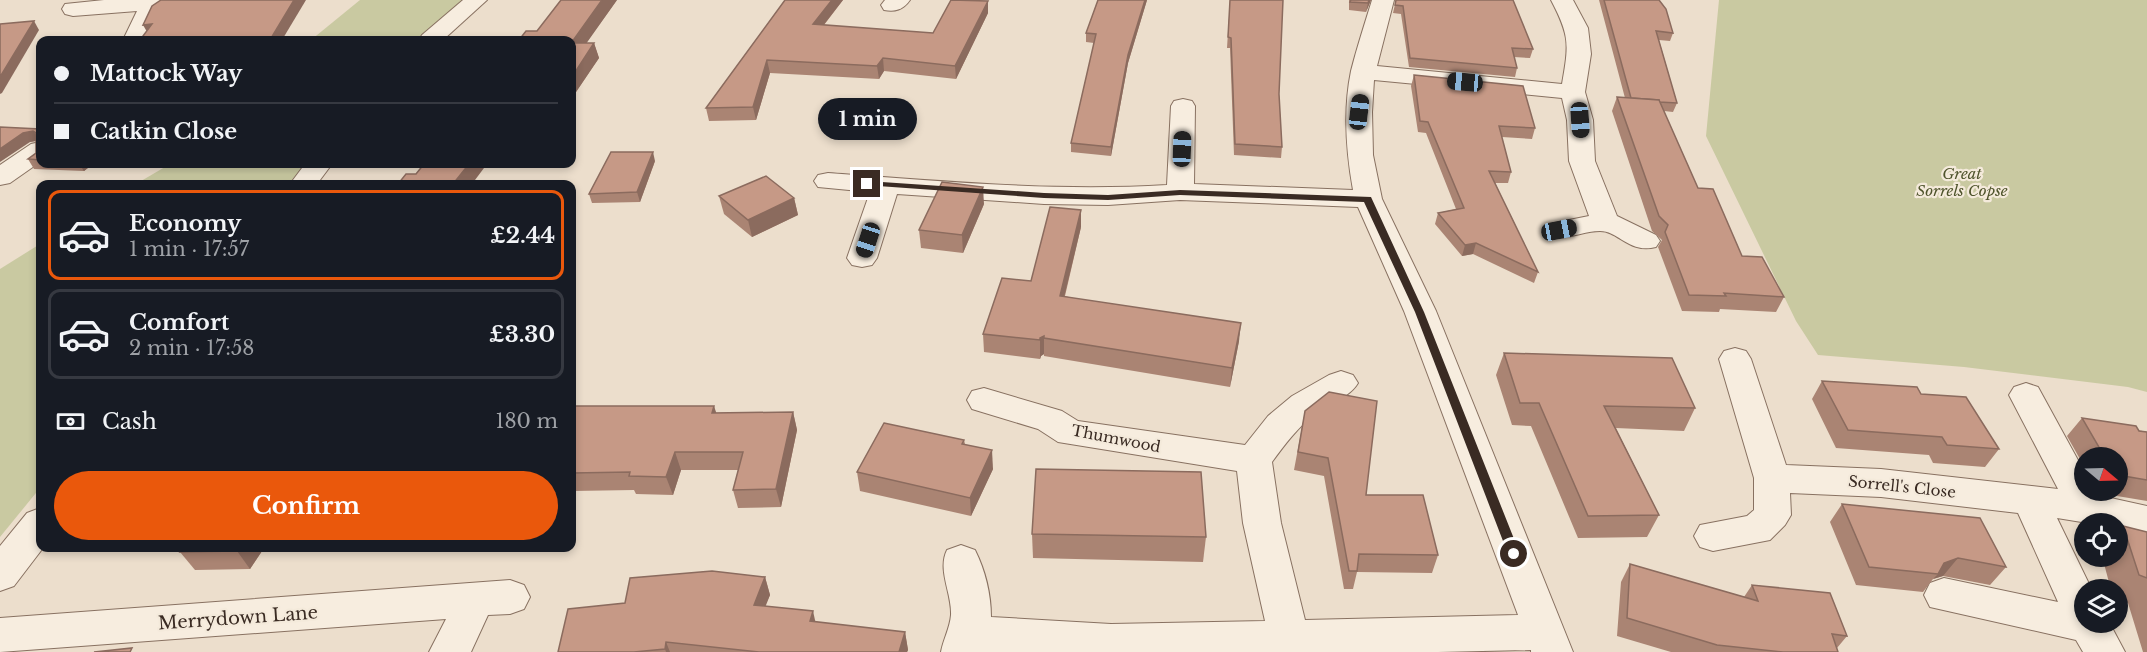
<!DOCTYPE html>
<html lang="en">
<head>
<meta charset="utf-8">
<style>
	:root { --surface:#171b24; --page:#242831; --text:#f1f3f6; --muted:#9ea1a6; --line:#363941; --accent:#ea580c }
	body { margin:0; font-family:"Libre Baskerville",serif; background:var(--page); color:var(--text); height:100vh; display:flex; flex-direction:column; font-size:22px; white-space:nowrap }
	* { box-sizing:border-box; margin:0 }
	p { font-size:20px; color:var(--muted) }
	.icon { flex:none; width:33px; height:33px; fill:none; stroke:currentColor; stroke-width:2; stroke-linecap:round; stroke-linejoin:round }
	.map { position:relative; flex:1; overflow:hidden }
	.sheet { position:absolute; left:36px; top:180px; width:540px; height:372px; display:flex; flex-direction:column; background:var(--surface); border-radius:12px; box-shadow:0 3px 9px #0003 }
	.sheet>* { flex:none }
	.top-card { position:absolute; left:36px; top:36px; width:540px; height:132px; border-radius:12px; box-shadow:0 3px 9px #0003; display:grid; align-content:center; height:132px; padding:0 18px; background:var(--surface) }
	.needle { width:39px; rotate:109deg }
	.fabs { position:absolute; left:2074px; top:447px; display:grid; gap:12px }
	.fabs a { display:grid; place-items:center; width:54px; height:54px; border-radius:50%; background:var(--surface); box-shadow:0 3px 9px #0003; font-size:30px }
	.end { position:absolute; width:27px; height:27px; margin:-14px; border:8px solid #3a2b23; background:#fff; box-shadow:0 0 0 3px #fff }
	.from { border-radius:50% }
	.bubble { position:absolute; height:42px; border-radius:21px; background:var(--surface); box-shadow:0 3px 9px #0003; font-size:20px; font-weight:700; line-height:42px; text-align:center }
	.car { position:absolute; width:18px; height:36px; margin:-18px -9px; border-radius:8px; box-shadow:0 0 4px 2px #0007; background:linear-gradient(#222 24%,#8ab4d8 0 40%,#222 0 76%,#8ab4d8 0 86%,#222 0) }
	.top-card b { display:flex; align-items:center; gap:21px; height:57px; font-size:22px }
	.top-card b+b { border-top:2px solid var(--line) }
	.top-card i { width:15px; height:15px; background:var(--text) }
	ul { padding:10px 0 0; list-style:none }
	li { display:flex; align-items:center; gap:18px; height:90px; margin:0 12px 9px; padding:0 6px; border:3px solid var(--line); border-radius:12px }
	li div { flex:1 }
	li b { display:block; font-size:22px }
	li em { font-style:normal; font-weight:700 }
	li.current { border-color:var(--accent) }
	li>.icon { width:54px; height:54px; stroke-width:1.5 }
	.pay { display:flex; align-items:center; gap:15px; height:66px; padding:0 18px; font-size:22px }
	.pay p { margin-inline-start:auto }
	.button { display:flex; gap:12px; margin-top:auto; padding:12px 18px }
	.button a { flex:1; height:69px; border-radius:36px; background:var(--accent); color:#fff; font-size:24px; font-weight:700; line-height:69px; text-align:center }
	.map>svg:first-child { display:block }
	.green { fill:#c9c9a1 }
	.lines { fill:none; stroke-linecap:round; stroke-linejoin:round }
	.street-casing { stroke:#887161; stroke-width:2 }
	.street { fill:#f7eddf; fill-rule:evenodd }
	.wall { fill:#aa8473 }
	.shaded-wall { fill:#8b6b5e }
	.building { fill:#c69986; stroke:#8b6b5e; stroke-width:1.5 }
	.route { fill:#3a2b23 }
	.labels { text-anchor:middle; stroke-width:4.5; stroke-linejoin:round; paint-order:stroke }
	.park-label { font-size:15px; font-style:italic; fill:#4f542c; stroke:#f4eadb }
	.street-label { font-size:15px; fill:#3a2b23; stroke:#f4eadb }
	.near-street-label { font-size:18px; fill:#3a2b23; stroke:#f4eadb }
</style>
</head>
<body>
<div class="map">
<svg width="2147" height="652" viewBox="0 0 2147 652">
	<rect width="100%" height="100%" fill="#ecdecc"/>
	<g class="green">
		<path d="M 360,0 L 464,0 L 416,40 L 311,40 Z"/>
		<path d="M 1719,0 L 2147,0 L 2147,392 L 2128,387 L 1964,367 L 1818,355 L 1796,321 L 1706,136 Z"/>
		<path d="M 170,164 L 310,164 L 292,184 L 136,184 Z"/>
		<path d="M 40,244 L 40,488 L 0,537 L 0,269 Z"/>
	</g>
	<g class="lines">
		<defs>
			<g id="street">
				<path d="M 104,0 L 166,0 L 161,6 L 146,40 L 123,40 L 137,11 L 73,16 L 65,14 L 62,9 L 65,4 Z"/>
				<path d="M 463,0 L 487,0 L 443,40 L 419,40 L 422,35 Z"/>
				<path d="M 885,0 L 910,0 C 903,10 895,12 884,10 L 881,5 Z"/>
				<path d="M 1372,0 L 1394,0 L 1377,66 L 1562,84 C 1569,44 1570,36 1551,0 L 1573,0 L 1588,28 L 1591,54 L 1585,92 L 1593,120 L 1595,161 L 1617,216 L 1656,235 L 1660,241 L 1656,247 C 1629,254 1619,231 1600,231 C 1582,231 1567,241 1549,236 L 1545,230 L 1549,224 L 1589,216 L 1569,161 L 1567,120 L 1562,98 L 1374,80 L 1372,112 L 1373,155 L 1382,199 L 1436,311 L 1573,652 L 1531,652 L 1531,650 L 1438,652 L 941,652 C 943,640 950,628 951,615 C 952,593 937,570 947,550 L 961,545 L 975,550 C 985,570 991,594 991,617 L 1111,624 L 1265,621 L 1243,523 L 1237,471 L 1058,442 L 1038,429 L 972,409 L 967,400 L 972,391 L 984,388 L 1062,411 L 1078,421 L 1245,445 L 1268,416 L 1292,396 L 1329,375 L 1341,371 L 1353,375 L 1358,383 C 1349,398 1330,403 1316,413 C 1298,427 1285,444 1272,462 L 1281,523 L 1305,620 L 1518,615 L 1404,311 L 1358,207 L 1180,200 L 1108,205 L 1044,204 L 897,194 L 877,258 L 872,265 L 862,267 L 852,265 L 847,258 L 870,192 L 818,187 L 814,181 L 818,175 L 828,173 C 941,181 1053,192 1167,185 L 1171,106 L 1174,101 L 1183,99 L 1192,101 L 1195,106 L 1194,184 L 1353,190 C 1346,151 1343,110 1351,71 C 1357,47 1365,23 1372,0 Z"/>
				<path d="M 40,142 L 40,162 L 10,183 L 0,185 L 0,165 L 31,144 Z"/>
				<path d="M 305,164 L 332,164 L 317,184 L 290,184 Z"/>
				<path d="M 1735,348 L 1746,351 L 1751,359 L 1786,465 L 1881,469 L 2058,489 L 2009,395 L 2014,387 L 2026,383 L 2038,387 L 2085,473 L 2085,490 L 2095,490 L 2097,495 L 2147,506 L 2147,536 L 2118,529 L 2118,524 L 2094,524 L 2057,518 L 2092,590 L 2085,590 L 2085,622 L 2109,622 L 2125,652 L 2083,652 L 2076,640 L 1930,607 L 1924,595 L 1930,583 L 1944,578 L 2058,602 L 2018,513 L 1881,497 L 1790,493 L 1791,515 L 1785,525 L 1770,540 L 1713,551 L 1700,547 L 1694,536 L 1700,525 L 1747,516 L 1754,510 L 1754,478 L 1719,359 L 1724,351 Z"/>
				<path d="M 40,508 L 40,548 L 43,548 L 14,586 L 0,591 L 0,546 L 27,513 Z"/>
				<path d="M 510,580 L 524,585 L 530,597 L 524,609 L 510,614 L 488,615 L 471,652 L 429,652 L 446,619 L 0,652 L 0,618 Z"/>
			</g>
		</defs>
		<use href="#street" class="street-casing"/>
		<use href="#street" class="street"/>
	</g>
	<g class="wall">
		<path d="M 617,0 L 586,43 L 594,43 L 599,58 L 576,92 L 572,92 L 572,40 L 537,31 Z"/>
		<path d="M 785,0 L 843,0 L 824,25 L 933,33 L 988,1 L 988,13 L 956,79 L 884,71 L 879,79 L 770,73 L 756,120 L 709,121 L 706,108 Z"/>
		<path d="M 1098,0 L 1147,0 L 1128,63 L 1111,156 L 1071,152 L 1071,143 L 1094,43 L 1086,42 L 1086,33 Z"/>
		<path d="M 1230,0 L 1279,94 L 1282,147 L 1281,158 L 1234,155 L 1230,48 L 1227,48 Z"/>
		<path d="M 1349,0 L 1371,0 L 1366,12 L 1349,10 Z"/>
		<path d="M 1396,0 L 1533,49 L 1530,58 L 1514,57 L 1517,68 L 1515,77 L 1409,67 L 1401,14 L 1393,13 Z"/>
		<path d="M 1599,0 L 1659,0 L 1673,33 L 1670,41 L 1659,40 L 1677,103 L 1673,112 L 1664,111 L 1698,188 L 1742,256 L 1784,297 L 1776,312 L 1720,309 L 1719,312 L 1682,311 L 1658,247 L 1662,240 L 1652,231 L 1612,111 L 1617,97 L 1625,98 Z"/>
		<path d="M 1414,75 L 1535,128 L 1532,139 L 1502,137 L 1511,172 L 1508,183 L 1495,183 L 1538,272 L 1534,283 L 1473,254 L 1462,256 L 1435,224 L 1438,213 L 1456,209 L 1426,133 L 1418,132 L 1411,86 Z"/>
		<path d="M 0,127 L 40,129 L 40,164 L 93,164 L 84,171 L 34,169 L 28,159 L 36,153 L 36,141 L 30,142 Z"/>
		<path d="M 655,161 L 640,202 L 592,203 L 589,194 Z"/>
		<path d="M 719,196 L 794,198 L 798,215 L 752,237 L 724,214 Z"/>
		<path d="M 984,204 L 963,253 L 921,248 L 919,230 Z"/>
		<path d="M 1081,227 L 1065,296 L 1239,341 L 1230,387 L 1044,356 L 1044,354 L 1041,356 L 1040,359 L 984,352 L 983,334 Z"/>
		<path d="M 1504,353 L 1695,408 L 1684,431 L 1616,428 L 1659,515 L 1647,537 L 1578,538 L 1531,426 L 1512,425 L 1496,375 Z"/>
		<path d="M 1822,381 L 1921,394 L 1999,449 L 1985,467 L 1933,463 L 1929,455 L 1836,448 L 1812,399 Z"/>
		<path d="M 572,406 L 716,413 L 793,412 L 797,430 L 781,507 L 738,508 L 733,490 L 738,470 L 681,470 L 673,495 L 636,494 L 634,490 L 572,491 Z"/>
		<path d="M 1305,411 L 1366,495 L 1438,555 L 1432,573 L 1357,572 L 1353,589 L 1344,589 L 1324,476 L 1294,470 Z"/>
		<path d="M 2082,418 L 2147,432 L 2147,501 L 2099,493 L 2097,490 L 2118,490 L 2118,458 L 2085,458 L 2085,468 L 2067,436 Z"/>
		<path d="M 964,440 L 965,444 L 993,469 L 971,516 L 860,491 L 857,472 Z"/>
		<path d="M 1842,504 L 2006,567 L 1990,585 L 1943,576 L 1933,579 L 1923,592 L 1856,585 L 1830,522 Z"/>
		<path d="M 2123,526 L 2147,532 L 2147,652 L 2143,652 L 2128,603 L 2118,601 L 2118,590 L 2111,590 L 2102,556 L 2118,556 L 2118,531 Z"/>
		<path d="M 1032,534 L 1206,537 L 1203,562 L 1033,558 Z"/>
		<path d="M 264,548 L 250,569 L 195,570 L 180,552 Z"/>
		<path d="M 1630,564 L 1744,597 L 1752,585 L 1847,636 L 1837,648 L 1838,652 L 1671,652 L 1617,636 L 1621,582 Z"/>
		<path d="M 765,577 L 770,595 L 765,606 L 816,622 L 905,632 L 908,650 L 907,652 L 558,652 L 625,603 Z"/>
	</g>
	<g class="shaded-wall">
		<path d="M 294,0 L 306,0 L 282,40 L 270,40 Z"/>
		<path d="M 602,0 L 617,0 L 576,58 L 572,42 Z"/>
		<path d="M 832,0 L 843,0 L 815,36 L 813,24 Z"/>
		<path d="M 1145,0 L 1147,0 L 1128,63 L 1111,156 L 1111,147 L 1128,55 Z"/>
		<path d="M 1369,0 L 1371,0 L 1366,12 L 1368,3 Z"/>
		<path d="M 988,1 L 988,13 L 956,79 L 955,66 Z"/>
		<path d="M 34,21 L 39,30 L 2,93 L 0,94 L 0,77 Z"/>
		<path d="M 152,24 L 150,37 L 143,25 Z"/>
		<path d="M 594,43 L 599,58 L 576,92 L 572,77 Z"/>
		<path d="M 883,58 L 884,71 L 879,79 L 877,66 Z"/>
		<path d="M 767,60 L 770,73 L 756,120 L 753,107 Z"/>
		<path d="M 33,131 L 40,140 L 30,142 L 0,162 L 0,149 L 23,133 Z"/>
		<path d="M 653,152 L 655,161 L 640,202 L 637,192 Z"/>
		<path d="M 79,164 L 93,164 L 84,171 Z"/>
		<path d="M 469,164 L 487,164 L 472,184 L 453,184 Z"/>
		<path d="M 983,187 L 984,204 L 963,253 L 962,235 Z"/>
		<path d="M 794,198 L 798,215 L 752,237 L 748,220 Z"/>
		<path d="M 1081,210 L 1081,227 L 1060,314 L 1060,296 Z"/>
		<path d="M 1476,243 L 1473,254 L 1462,256 L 1465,245 Z"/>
		<path d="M 1241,323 L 1239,341 L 1230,387 L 1232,368 Z"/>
		<path d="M 1044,336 L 1044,354 L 1041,356 L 1040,359 L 1040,338 Z"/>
		<path d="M 714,406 L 720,424 L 712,413 Z"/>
		<path d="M 793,412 L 797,430 L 781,507 L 776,489 Z"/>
		<path d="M 992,450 L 993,469 L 971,516 L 970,498 Z"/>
		<path d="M 675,452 L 681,470 L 673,495 L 666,477 Z"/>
		<path d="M 239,548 L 264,548 L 250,569 L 237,551 Z"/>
		<path d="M 1958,558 L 1943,576 L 1933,579 L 1938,574 L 1944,563 Z"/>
		<path d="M 765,577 L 770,595 L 759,623 L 754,605 Z"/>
		<path d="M 813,611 L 817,629 L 810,621 Z"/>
		<path d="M 905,632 L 908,650 L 907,652 L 899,652 Z"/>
		<path d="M 666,642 L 670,652 L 666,652 L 665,649 Z"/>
	</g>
	<g class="building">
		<path d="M 161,0 L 294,0 L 270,40 L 140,40 L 152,24 L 143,25 L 152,6 Z"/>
		<path d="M 561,0 L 602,0 L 572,42 L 572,40 L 519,40 L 526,31 L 537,31 Z"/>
		<path d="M 785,0 L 832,0 L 813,24 L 933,33 L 951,0 L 988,1 L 955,66 L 883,58 L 877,66 L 767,60 L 753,107 L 706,108 Z"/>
		<path d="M 1098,0 L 1145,0 L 1128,55 L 1111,147 L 1071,143 L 1096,34 L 1086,33 Z"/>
		<path d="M 1230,0 L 1283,0 L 1279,94 L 1282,147 L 1235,144 L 1231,38 L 1228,37 Z"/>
		<path d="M 1351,0 L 1369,0 L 1368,3 L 1350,2 Z"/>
		<path d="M 1396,0 L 1513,0 L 1533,49 L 1512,48 L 1517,68 L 1410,58 L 1403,6 L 1395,5 Z"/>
		<path d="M 1604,0 L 1659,0 L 1666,9 L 1673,33 L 1656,31 L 1677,103 L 1659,102 L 1659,100 L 1631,98 Z"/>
		<path d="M 34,21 L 0,77 L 0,24 Z"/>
		<path d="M 572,43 L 594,43 L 572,77 Z"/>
		<path d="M 1414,75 L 1523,86 L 1535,128 L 1499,126 L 1511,172 L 1489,171 L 1538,272 L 1476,243 L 1465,245 L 1438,213 L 1464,208 L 1428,122 L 1420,121 Z"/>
		<path d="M 1617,97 L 1659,100 L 1698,188 L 1713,189 L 1742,256 L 1762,257 L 1784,297 L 1724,293 L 1726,296 L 1689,295 L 1665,232 L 1668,225 L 1659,216 Z"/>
		<path d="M 0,127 L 40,129 L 40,160 L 28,159 L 36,153 L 36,133 L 33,131 L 23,133 L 0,149 Z"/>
		<path d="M 611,152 L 653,152 L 637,192 L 589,194 Z"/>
		<path d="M 424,164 L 469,164 L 453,184 L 398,184 L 406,174 L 416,174 Z"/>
		<path d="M 766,176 L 794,198 L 748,220 L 719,196 Z"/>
		<path d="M 942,182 L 983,187 L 962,235 L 919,230 Z"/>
		<path d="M 1050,207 L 1081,210 L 1060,296 L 1241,323 L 1232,368 L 1044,338 L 1044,336 L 1040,338 L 1040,340 L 983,334 L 1002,278 L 1031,281 Z"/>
		<path d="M 1504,353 L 1672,358 L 1695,408 L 1604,406 L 1659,515 L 1588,516 L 1539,403 L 1520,403 Z"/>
		<path d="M 1822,381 L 1917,387 L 1921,394 L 1966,397 L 1999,449 L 1947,445 L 1942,437 L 1848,430 Z"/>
		<path d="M 1329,392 L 1377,401 L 1366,495 L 1423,495 L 1438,555 L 1359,554 L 1357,571 L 1349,571 L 1328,458 L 1298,452 L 1305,411 Z"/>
		<path d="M 572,406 L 714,406 L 712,413 L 793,412 L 776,489 L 733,490 L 743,452 L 675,452 L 666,477 L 629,476 L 630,472 L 572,473 Z"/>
		<path d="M 2082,418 L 2136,426 L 2139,431 L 2147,432 L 2147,480 L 2118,475 L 2118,458 L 2104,458 L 2103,454 Z"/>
		<path d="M 884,423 L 964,440 L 962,444 L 992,450 L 970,498 L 857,472 Z"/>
		<path d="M 1036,469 L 1201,472 L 1206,537 L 1032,534 Z"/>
		<path d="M 1842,504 L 1980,518 L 2006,567 L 1958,558 L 1944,563 L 1938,574 L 1869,567 Z"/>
		<path d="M 2123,526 L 2147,532 L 2147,578 L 2139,575 Z"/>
		<path d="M 183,548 L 239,548 L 237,551 L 180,552 Z"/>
		<path d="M 1630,564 L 1758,601 L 1752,585 L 1830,593 L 1847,636 L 1832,634 L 1838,652 L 1783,652 L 1717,645 L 1627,618 Z"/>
		<path d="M 712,571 L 765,577 L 754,605 L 813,611 L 810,621 L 905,632 L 899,652 L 759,652 L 666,642 L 665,649 L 634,652 L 558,652 L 568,609 L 625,603 L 630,578 Z"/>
		<path d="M 132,648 L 130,652 L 94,652 Z"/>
	</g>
	<path class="route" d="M 867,181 L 1044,193 L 1108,195 L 1180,190 L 1371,197 L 1424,312 L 1520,554 L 1519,558 L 1510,558 L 1508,554 L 1415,312 L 1364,202 L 1180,195 L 1108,200 L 1044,198 L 864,185 L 863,184 Z"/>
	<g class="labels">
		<g class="park-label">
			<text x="1962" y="179">Great<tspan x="1962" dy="17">Sorrels Copse</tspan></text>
		</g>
		<g class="street-label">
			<text transform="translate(1116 439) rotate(11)" y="5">Thumwood</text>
			<text transform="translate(1902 487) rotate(6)" y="5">Sorrell's Close</text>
		</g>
		<g class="near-street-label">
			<text transform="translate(238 618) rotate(-4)" y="6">Merrydown Lane</text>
		</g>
	</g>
</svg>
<div class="fabs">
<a><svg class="needle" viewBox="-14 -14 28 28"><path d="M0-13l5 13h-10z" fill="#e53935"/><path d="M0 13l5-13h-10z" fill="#9ea1a6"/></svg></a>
<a><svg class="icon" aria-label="locate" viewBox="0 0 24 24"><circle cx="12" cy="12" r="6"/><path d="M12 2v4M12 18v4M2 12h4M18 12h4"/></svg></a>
<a><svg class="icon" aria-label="layers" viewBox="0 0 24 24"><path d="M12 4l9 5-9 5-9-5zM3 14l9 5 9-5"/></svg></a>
</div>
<i class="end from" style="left:1514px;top:554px"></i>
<i class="end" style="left:867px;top:184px"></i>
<div class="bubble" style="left:818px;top:98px;width:99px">1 min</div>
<i class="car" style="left:1465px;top:82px;rotate:275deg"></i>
<i class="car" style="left:1359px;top:112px;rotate:7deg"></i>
<i class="car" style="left:1580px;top:120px;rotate:176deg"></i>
<i class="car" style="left:1182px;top:149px;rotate:2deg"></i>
<i class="car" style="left:1559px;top:230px;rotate:79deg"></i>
<i class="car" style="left:868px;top:240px;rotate:198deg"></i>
<div class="top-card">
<b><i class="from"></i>Mattock Way</b>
<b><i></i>Catkin Close</b>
</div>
<section class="sheet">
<ul>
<li class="current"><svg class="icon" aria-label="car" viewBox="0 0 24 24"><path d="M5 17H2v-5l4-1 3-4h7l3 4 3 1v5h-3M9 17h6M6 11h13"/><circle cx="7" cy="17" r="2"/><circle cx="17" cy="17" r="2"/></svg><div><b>Economy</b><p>1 min · 17:57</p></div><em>£2.44</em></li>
<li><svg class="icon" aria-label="car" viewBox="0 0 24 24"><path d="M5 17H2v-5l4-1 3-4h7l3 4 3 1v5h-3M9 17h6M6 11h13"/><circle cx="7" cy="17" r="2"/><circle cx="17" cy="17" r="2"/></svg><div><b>Comfort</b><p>2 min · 17:58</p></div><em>£3.30</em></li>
</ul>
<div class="pay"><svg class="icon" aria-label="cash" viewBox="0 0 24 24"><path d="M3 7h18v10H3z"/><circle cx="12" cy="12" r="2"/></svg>Cash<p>180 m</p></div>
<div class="button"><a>Confirm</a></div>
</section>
</div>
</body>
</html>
